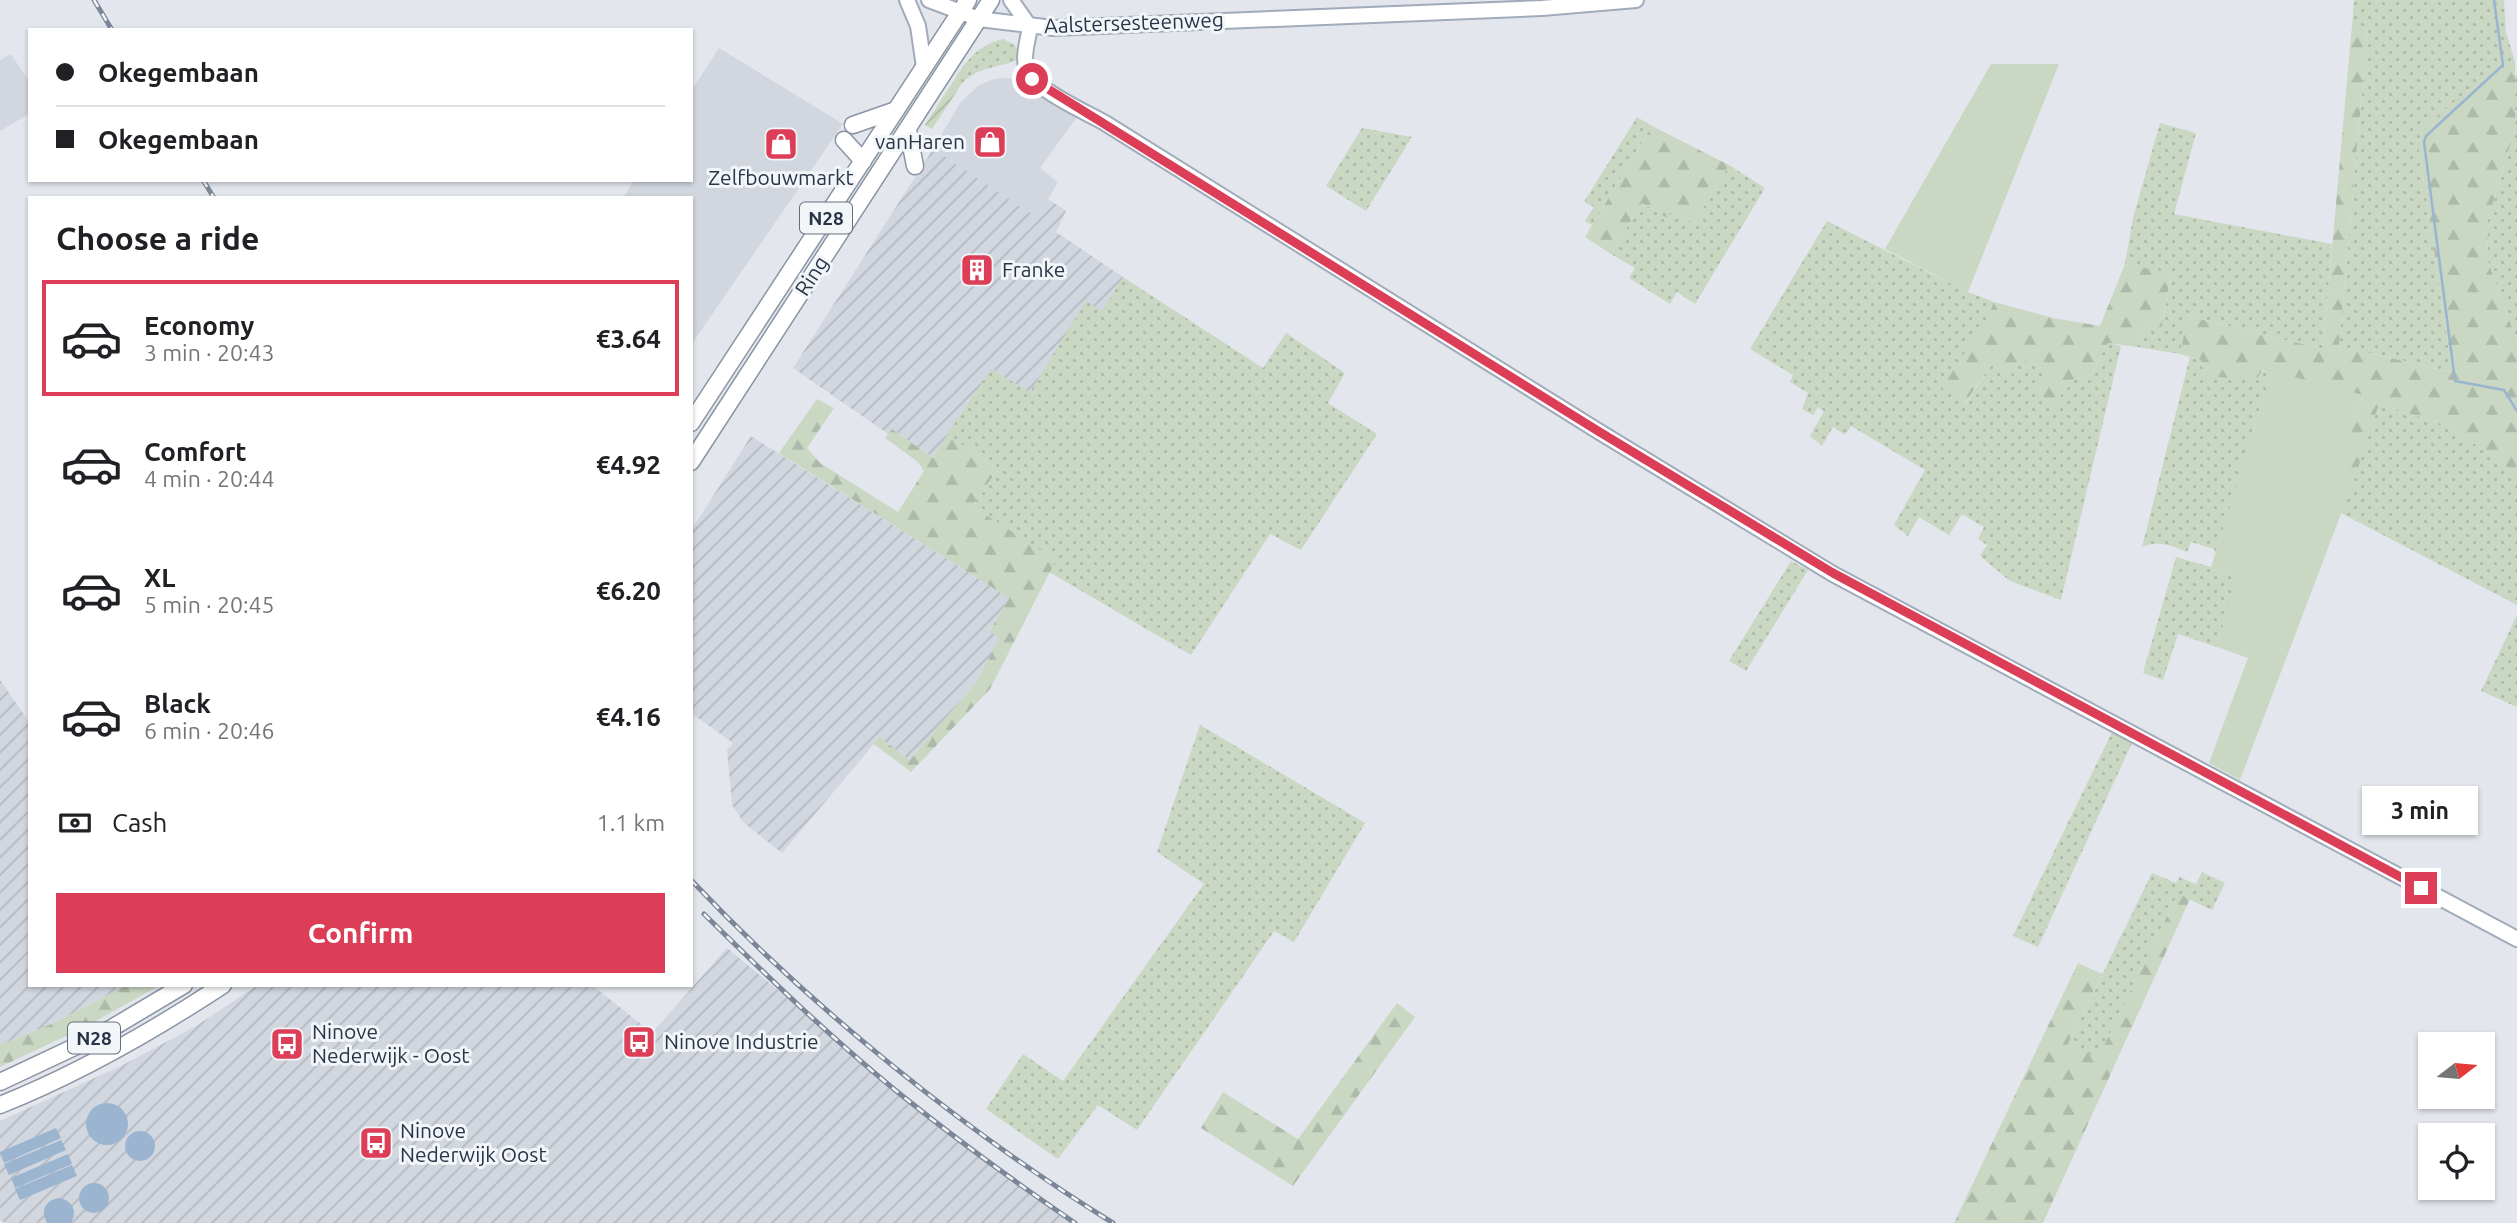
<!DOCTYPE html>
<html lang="en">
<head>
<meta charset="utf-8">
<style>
	:root { --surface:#fff; --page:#f2f2f2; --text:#202124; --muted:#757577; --line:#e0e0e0; --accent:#dc3d57 }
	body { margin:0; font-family:Ubuntu,sans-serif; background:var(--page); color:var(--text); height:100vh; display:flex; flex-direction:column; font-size:26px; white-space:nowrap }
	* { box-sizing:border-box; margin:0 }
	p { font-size:23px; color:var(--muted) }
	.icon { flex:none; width:38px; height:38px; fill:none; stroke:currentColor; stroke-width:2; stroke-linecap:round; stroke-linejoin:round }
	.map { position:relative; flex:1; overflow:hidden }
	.sheet { position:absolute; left:28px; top:196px; width:665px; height:791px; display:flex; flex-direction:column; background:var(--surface); border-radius:0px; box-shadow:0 2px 5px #0004 }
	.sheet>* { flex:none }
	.top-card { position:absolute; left:28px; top:28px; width:665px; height:154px; border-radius:0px; box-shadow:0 2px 5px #0004; display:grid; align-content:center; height:154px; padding:0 28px; background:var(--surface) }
	.needle { width:46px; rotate:74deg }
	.fabs { position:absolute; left:2418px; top:1032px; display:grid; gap:14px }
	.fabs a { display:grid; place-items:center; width:77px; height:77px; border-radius:0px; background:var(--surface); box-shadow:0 2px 5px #0004; font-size:35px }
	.end { position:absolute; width:32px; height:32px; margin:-16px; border:9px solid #dc3d57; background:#fff; box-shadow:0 0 0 4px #fff }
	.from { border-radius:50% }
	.bubble { position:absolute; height:49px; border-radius:0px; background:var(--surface); box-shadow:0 2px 5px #0004; font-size:23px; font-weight:700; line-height:49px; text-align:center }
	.top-card b { display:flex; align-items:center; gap:24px; height:66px; font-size:26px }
	.top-card b+b { border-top:2px solid var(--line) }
	.top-card i { width:18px; height:18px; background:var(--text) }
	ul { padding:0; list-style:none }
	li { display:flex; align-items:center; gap:21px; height:116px; margin:0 14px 10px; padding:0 14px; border:4px solid transparent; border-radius:0px }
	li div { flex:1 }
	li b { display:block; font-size:26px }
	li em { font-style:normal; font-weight:700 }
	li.on { border-color:var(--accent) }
	li>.icon { width:63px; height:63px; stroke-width:1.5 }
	h2 { padding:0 28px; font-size:32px; line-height:84px }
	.pay { display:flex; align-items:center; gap:18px; height:77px; padding:0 28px; font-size:26px }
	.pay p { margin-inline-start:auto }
	.action { display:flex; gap:14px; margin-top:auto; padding:14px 28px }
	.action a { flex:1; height:80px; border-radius:0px; background:var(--accent); color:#fff; font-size:28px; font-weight:700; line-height:80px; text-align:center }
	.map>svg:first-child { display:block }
	.built { fill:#d1d6df }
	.industrial { fill:url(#industrial-furrows) }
	.grass { fill:url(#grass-dots) }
	.forest { fill:url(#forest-firs) }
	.garden { fill:url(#garden-furrows) }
	.pitch { fill:#c9d7c3 }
	.water { fill:#9bb5d0 }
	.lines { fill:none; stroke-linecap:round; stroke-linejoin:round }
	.stream { stroke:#9bb5d0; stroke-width:2.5 }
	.major-casing { stroke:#a1abba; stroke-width:18 }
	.highway-casing { stroke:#8994a5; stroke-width:19 }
	.major { stroke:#fff; stroke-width:14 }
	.highway { stroke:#fff; stroke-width:16 }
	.rail-casing { stroke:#7b8698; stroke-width:5 }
	.rail { stroke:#f3f6f9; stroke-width:2.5; stroke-dasharray:8; stroke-linecap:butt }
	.route { stroke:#dc3d57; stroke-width:9 }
	.labels { text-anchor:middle; stroke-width:6; stroke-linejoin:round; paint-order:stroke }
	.shield { fill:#f3f6f9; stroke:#666e7c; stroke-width:2 }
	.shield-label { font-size:19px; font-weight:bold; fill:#293447 }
	.street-label { font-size:21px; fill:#293447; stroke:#f3f6f9 }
	.poi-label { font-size:21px; fill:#293447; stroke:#f3f6f9; text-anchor:start }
</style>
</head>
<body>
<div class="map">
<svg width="2517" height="1223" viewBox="0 0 2517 1223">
	<defs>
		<pattern id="industrial-furrows" width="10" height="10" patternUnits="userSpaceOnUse" patternTransform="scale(1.75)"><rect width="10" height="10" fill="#d1d6df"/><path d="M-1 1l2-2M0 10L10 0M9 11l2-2" fill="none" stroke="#b3b8c1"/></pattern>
		<pattern id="grass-dots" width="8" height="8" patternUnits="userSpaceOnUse" patternTransform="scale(1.75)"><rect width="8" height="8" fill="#c9d7c3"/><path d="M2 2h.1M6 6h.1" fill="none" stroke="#adb9a9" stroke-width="1.8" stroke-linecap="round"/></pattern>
		<pattern id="forest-firs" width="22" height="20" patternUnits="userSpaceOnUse" patternTransform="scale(1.75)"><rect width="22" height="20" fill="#c9d7c3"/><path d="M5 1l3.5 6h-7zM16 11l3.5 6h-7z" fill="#adb9a9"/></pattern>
		<pattern id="garden-furrows" width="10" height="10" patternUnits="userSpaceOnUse" patternTransform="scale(1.75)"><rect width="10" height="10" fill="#c9d7c3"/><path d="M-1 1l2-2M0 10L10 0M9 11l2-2" fill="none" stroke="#adb9a9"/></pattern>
	</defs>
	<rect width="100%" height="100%" fill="#e3e7ed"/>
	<g class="built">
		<path d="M 719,48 L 843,124 L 691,345 L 691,198 L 623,198 L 634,180 L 691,180 L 691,91 Z"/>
		<path d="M 11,54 L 30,83 L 30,113 L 0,131 L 0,60 Z"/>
		<path d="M 1006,78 L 1021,80 L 1077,117 L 1040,168 L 1058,182 L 1037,218 L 933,149 L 960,103 L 979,85 L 994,79 Z"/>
	</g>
	<g class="industrial">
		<path d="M 933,149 L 1036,217 L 1047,198 L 1066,211 L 1056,232 L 1123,277 L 1102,312 L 1086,302 L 1030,393 L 991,369 L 933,458 L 892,429 L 888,434 L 793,368 Z"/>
		<path d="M 751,436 L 1009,598 L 989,631 L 1001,638 L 975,684 L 910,760 L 879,738 L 782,853 L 744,823 L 732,805 L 727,750 L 733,743 L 691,713 L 691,531 Z"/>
		<path d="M 0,680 L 30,723 L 30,985 L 127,985 L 54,1023 L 0,1045 Z"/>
		<path d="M 727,948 L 982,1159 L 1078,1223 L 5,1223 L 0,1220 L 0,1121 L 123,1065 L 196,1026 L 258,985 L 592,985 L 652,1033 Z"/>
	</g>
	<g class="grass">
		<path d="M 2354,0 L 2504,0 L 2506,32 L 2515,62 C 2497,69 2427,119 2420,137 C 2419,140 2419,144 2419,148 L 2452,372 L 2339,346 L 2368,27 L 2352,25 Z"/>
		<path d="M 1003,39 L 1015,45 L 1018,53 L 1017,60 C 998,68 975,67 961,85 L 954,80 C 967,60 978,45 1003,39 Z"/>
		<path d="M 2515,75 L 2517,75 L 2517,342 L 2488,261 L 2487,223 L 2515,128 Z"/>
		<path d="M 1637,117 L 1652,126 L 1592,225 L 1585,221 L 1594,207 L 1584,202 Z"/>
		<path d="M 2160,123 L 2196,133 L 2174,214 L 2332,244 L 2323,349 L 2189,316 L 2180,354 L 2137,347 L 2142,326 L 2161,330 L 2171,274 L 2125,264 L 2133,218 Z"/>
		<path d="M 1362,128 L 1412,137 L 1366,211 L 1326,186 Z"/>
		<path d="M 1729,165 L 1765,188 L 1695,304 L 1677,292 L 1670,304 L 1629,278 L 1635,268 L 1611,254 L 1642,203 L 1667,218 L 1672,210 L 1694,223 Z"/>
		<path d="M 1827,221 L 1968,292 L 1994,302 L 1987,318 L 1966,403 L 1991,365 L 2011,375 L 2022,359 L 2049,371 L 2036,394 L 2055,404 L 2070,380 L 2089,377 L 2108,343 L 2121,346 L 2061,600 L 2010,581 L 1980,556 L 1987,545 L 1978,539 L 1984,527 L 1962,514 L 1949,535 L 1919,517 L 1908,536 L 1894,525 L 1925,470 L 1851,426 L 1845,435 L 1833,427 L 1822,446 L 1810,436 L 1824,411 L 1818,407 L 1813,415 L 1802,409 L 1808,393 L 1790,382 L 1793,375 L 1750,349 Z"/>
		<path d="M 1123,277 L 1263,368 L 1286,333 L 1345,373 L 1328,403 L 1377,434 L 1301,550 L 1270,534 L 1191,655 L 1049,572 L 1055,560 L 972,506 L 998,469 L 947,435 L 991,369 L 1030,392 L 1086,301 L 1102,311 Z"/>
		<path d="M 2190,357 L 2201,360 L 2204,374 L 2272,371 L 2216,552 L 2214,549 L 2191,542 L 2187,552 C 2171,545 2159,540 2142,547 Z"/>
		<path d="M 2379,404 L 2448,426 L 2503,463 L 2517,477 L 2517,605 L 2341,513 Z"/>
		<path d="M 2176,557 L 2211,567 L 2212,570 L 2236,578 L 2236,582 L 2217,647 L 2178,634 L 2163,680 L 2143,673 Z"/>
		<path d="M 1791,561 L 1808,570 L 1746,671 L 1729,661 Z"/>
		<path d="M 2517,615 L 2517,707 L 2481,691 Z"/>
		<path d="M 1200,725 L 1365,823 L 1294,942 L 1274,931 L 1137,1130 L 1098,1105 L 1058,1159 L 986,1109 L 1023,1054 L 1063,1081 L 1204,884 L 1157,852 Z"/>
		<path d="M 2112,732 L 2132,743 L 2038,947 L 2013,936 Z"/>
		<path d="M 2202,872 L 2225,883 L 2212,910 L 2178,894 L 2098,1059 L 2068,1044 L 2152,873 L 2176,883 L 2179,877 L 2196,884 Z"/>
	</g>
	<g class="forest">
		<path d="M 2352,25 L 2368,26 L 2339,346 L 2452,372 L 2419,148 C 2419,144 2419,140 2420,137 C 2426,119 2497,69 2515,62 L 2515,128 L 2487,223 L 2488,261 L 2517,342 L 2517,477 L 2503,463 L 2448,426 L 2379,404 L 2355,477 L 2336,469 L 2363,396 L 2262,370 L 2258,377 L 2248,380 L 2209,376 L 2204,374 L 2201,360 L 2180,354 L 2188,316 L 2323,349 Z"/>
		<path d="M 1652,126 L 1729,165 L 1694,223 L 1672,210 L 1667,218 L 1642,203 L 1611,254 L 1585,237 Z"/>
		<path d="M 2125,264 L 2171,273 L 2161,330 L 2142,326 L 2137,347 L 2108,343 L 2089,377 L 2070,380 L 2055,404 L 2035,394 L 2048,371 L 2022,359 L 2011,375 L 1991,365 L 1965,403 L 1942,388 L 1987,318 L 1994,302 L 2053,318 L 2100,326 Z"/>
		<path d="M 817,399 L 834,408 L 807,448 L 820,463 L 898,512 L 924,471 L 918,462 L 885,438 L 892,429 L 933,458 L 947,435 L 998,469 L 972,506 L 1056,560 L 990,689 L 911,772 L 874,744 L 879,737 L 910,760 L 975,684 L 1000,638 L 989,632 L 1009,598 L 779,453 Z"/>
		<path d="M 2178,894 L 2190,899 L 2043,1223 L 1954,1223 L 2078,963 L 2102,974 L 2068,1044 L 2098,1058 Z"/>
		<path d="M 127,985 L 157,987 L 85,1027 L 0,1067 L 0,1045 L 54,1023 Z"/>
		<path d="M 1397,1003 L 1415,1017 L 1293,1186 L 1201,1128 L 1223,1092 L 1298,1139 Z"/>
	</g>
	<path class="garden" d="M 954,80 L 961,85 L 932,129 L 925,125 Z"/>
	<g class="pitch">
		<path d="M 1991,64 L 2059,64 L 1968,292 L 1885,249 Z"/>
		<path d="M 2272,371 L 2363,395 L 2337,469 L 2355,477 L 2240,780 L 2209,763 L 2248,658 L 2217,647 L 2236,578 L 2212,570 L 2211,567 Z"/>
	</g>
	<g class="water">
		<circle cx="107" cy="1124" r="21"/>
		<path d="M 56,1128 L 61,1138 L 4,1163 L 0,1152 Z"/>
		<circle cx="140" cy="1146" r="15"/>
		<path d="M 61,1140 L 66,1150 L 9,1175 L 4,1164 Z"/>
		<path d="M 68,1154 L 72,1164 L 15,1188 L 11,1178 Z"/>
		<path d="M 72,1165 L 77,1176 L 20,1200 L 15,1189 Z"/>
		<circle cx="94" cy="1198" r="15"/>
		<path d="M 59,1198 C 72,1200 78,1211 71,1223 L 47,1223 C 40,1211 45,1200 59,1198 Z"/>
	</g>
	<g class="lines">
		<path class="stream" d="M 2494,0 L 2503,65 L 2426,136 L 2424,142 L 2455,381 L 2504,390 L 2517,411"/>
		<defs>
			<g id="major">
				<path d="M 907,0 L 918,26 L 924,67"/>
				<path d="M 929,0 L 979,19 L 1053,28 L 1542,8 L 1636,0"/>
				<path d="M 1011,0 L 1030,27"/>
				<path d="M 1030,27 C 1028,40 1022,57 1027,71 C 1033,88 1087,113 1105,123 L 1598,431 L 1833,574 L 2517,939"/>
			</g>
			<g id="highway">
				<path d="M 853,125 L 896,110"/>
				<path d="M 908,130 L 915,166"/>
				<path d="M 844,140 L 863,161"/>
				<path d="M 691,423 L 968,0"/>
				<path d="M 691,462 L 991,0"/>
				<path d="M 0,1082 L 100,1035 L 184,985"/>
				<path d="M 0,1105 C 78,1074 153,1031 223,985"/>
			</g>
		</defs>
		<use href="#major" class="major-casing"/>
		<use href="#highway" class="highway-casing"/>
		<use href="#major" class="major"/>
		<use href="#highway" class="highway"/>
		<defs>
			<g id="rail">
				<path d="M 94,0 L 112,30"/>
				<path d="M 203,180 L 214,198"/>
				<path d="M 691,880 C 811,1007 964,1131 1113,1223"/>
				<path d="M 704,914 C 767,976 831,1038 900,1094 C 956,1139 1015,1182 1075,1223"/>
			</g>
		</defs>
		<use href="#rail" class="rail-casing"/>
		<use href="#rail" class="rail"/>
	</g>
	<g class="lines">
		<path class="route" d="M 1032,79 L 1598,431 L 1833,573 L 2421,888"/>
	</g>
	<defs>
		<symbol id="shop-square" viewBox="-11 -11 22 22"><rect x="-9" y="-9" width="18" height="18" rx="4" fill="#dc3d57" stroke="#f3f6f9"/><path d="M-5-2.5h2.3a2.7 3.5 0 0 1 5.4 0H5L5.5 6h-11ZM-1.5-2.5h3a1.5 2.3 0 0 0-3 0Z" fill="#fff"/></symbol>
		<symbol id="building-square" viewBox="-11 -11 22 22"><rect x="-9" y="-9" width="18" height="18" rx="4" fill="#dc3d57" stroke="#f3f6f9"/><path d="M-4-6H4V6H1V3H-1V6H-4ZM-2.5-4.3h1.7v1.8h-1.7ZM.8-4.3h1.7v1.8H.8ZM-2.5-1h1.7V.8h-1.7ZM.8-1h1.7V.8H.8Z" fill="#fff"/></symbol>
		<symbol id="bus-square" viewBox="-11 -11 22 22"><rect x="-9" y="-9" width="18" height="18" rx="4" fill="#dc3d57" stroke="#f3f6f9"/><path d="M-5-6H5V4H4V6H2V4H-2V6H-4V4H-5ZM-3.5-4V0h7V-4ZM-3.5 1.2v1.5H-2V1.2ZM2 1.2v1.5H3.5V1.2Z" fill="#fff"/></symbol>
	</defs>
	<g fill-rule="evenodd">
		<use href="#shop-square" x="971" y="123" width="38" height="38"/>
		<use href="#shop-square" x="762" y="125" width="38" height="38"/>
		<use href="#building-square" x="958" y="251" width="38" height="38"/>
		<use href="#bus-square" x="620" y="1023" width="38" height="38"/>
		<use href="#bus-square" x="268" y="1025" width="38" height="38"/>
		<use href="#bus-square" x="357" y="1124" width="38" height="38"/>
	</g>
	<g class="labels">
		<g class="shield">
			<rect x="800" y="202.5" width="52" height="31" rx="5"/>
			<rect x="68" y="1022.5" width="52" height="31" rx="5"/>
		</g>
		<g class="shield-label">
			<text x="826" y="225">N28</text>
			<text x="94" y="1045">N28</text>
		</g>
		<g class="street-label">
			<text transform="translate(1134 23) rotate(-2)" y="7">Aalstersesteenweg</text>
			<text transform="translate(812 276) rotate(-57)" y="7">Ring</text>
		</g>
		<g class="poi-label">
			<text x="965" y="149" text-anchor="end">vanHaren</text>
			<text x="781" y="185" text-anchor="middle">Zelfbouwmarkt</text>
			<text x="1002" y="277">Franke</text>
			<text x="312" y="1039">Ninove<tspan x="312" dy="24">Nederwijk - Oost</tspan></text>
			<text x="664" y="1049">Ninove Industrie</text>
			<text x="400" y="1138">Ninove<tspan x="400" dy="24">Nederwijk Oost</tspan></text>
		</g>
	</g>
</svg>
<div class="fabs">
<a><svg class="needle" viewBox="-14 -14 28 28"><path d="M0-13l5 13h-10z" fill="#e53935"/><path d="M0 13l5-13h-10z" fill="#757577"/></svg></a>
<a><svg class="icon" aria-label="locate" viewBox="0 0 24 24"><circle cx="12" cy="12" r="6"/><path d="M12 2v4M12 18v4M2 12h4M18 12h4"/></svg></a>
</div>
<i class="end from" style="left:1032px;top:79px"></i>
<i class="end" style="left:2421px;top:888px"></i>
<div class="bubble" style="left:2362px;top:786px;width:116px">3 min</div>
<div class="top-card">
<b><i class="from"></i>Okegembaan</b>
<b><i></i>Okegembaan</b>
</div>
<section class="sheet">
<h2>Choose a ride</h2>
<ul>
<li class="on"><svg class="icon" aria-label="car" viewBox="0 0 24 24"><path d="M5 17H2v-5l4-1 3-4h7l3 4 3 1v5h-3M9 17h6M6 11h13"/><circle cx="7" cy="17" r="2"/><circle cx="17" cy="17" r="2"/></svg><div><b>Economy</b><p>3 min · 20:43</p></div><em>€3.64</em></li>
<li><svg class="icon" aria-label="car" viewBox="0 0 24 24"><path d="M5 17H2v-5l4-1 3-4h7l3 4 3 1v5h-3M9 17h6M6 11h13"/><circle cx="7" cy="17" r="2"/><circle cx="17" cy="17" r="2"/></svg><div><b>Comfort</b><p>4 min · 20:44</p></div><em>€4.92</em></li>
<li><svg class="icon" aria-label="car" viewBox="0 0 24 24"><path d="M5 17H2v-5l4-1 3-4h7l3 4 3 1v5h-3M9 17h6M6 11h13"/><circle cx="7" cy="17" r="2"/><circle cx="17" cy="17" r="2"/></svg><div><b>XL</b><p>5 min · 20:45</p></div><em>€6.20</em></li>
<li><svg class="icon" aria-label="car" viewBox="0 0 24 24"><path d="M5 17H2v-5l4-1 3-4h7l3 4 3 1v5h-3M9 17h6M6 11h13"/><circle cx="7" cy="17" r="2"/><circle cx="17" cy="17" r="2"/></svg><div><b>Black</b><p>6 min · 20:46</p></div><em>€4.16</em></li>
</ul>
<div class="pay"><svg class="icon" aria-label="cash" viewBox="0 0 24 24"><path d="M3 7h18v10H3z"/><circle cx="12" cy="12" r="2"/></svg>Cash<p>1.1 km</p></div>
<div class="action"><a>Confirm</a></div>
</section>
</div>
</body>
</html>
